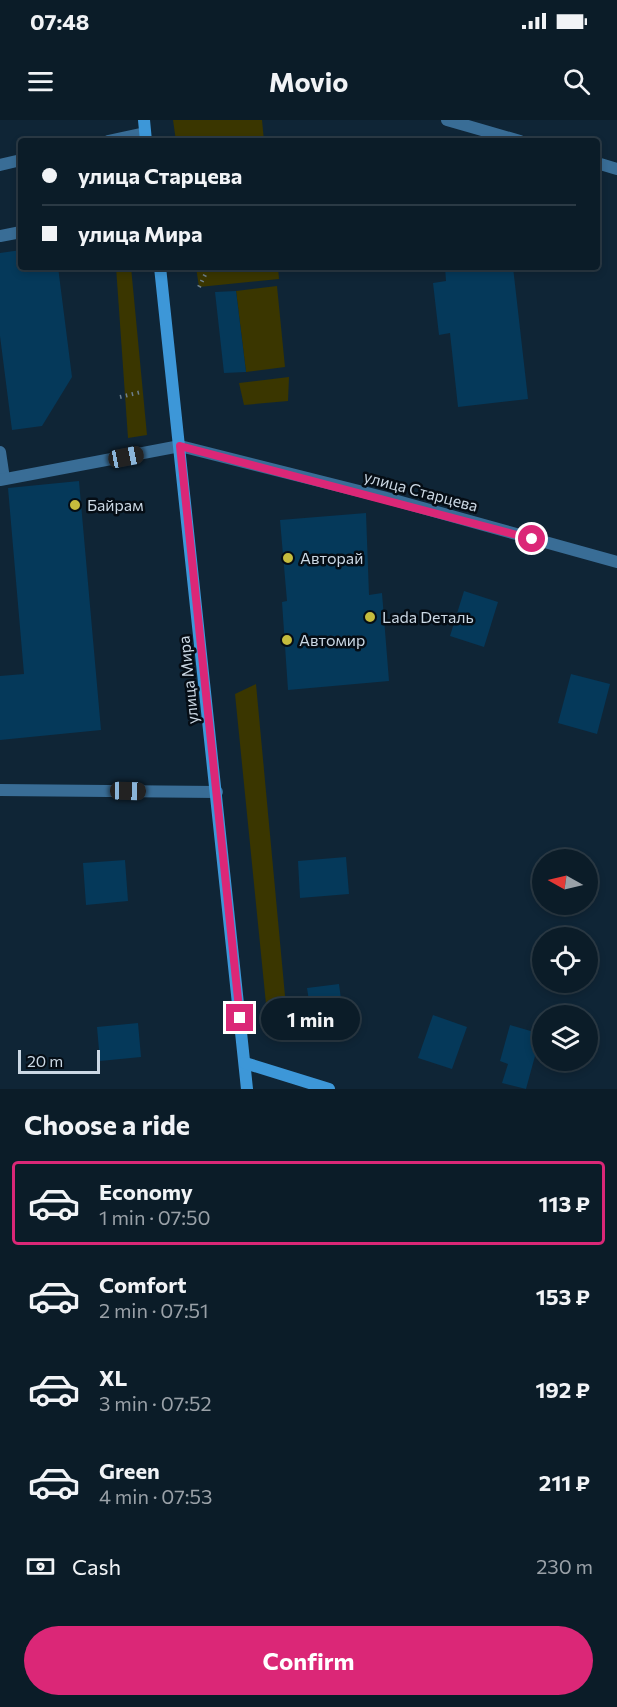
<!DOCTYPE html>
<html lang="en">
<head>
<meta charset="utf-8">
<style>
	:root { --surface:#0b1c28; --page:#142530; --text:#f1f3f6; --muted:#9aa1a8; --line:#2b3a45; --accent:#db2777 }
	body { margin:0; font-family:Commissioner,sans-serif; background:var(--page); color:var(--text); height:100vh; display:flex; flex-direction:column; font-size:22px; white-space:nowrap }
	* { box-sizing:border-box; margin:0 }
	p { font-size:20px; color:var(--muted) }
	.icon { flex:none; width:33px; height:33px; fill:none; stroke:currentColor; stroke-width:2; stroke-linecap:round; stroke-linejoin:round }
	.map { position:relative; height:969px; overflow:hidden }
	.side { display:flex; flex-direction:column; background:var(--surface); flex:1 }
	.side>* { flex:none }
	.hud { position:absolute; left:18px; top:18px; width:582px; height:132px; border-radius:6px; box-shadow:0 3px 9px #0003,0 0 0 2px var(--line); display:grid; align-content:center; height:132px; padding:0 24px; background:var(--surface) }
	.needle { width:39px; rotate:278deg }
	.fabs { position:absolute; left:532px; top:729px; display:grid; gap:12px }
	.fabs a { display:grid; place-items:center; width:66px; height:66px; border-radius:50%; background:var(--surface); box-shadow:0 3px 9px #0003,0 0 0 2px var(--line); font-size:30px }
	.scale { position:absolute; left:18px; bottom:15px; width:82px; box-sizing:border-box; padding-left:6px; border:3px solid #cbd8e4; border-top:0; font-size:16px; line-height:21px; white-space:nowrap; color:#cbd8e4; -webkit-text-stroke:4px #050d15; paint-order:stroke }
	.end { position:absolute; width:27px; height:27px; margin:-14px; border:8px solid #db2777; background:#fff; box-shadow:0 0 0 3px #fff }
	.from { border-radius:50% }
	.bubble { position:absolute; height:42px; border-radius:21px; background:var(--surface); box-shadow:0 3px 9px #0003,0 0 0 2px var(--line); font-size:20px; font-weight:700; line-height:42px; text-align:center }
	.car { position:absolute; width:18px; height:36px; margin:-18px -9px; border-radius:8px; box-shadow:0 0 4px 2px #0007; background:linear-gradient(#222 24%,#8ab4d8 0 40%,#222 0 76%,#8ab4d8 0 86%,#222 0) }
	.hud b { display:flex; align-items:center; gap:21px; height:57px; font-size:22px }
	.hud b+b { border-top:2px solid var(--line) }
	.hud i { width:15px; height:15px; background:var(--text) }
	ul { padding:0; list-style:none }
	li { display:flex; align-items:center; gap:18px; height:84px; margin:0 12px 9px; padding:0 12px; border:3px solid transparent; border-radius:6px }
	li div { flex:1 }
	li b { display:block; font-size:22px }
	li em { font-style:normal; font-weight:700 }
	li.selected { border-color:var(--accent) }
	li>.icon { width:54px; height:54px; stroke-width:1.5 }
	h2 { padding:0 24px; font-size:27px; line-height:72px }
	.pay { display:flex; align-items:center; gap:15px; height:66px; padding:0 24px; font-size:22px }
	.pay p { margin-inline-start:auto }
	.action { display:flex; gap:12px; margin-top:auto; padding:12px 24px }
	.action a { flex:1; height:69px; border-radius:36px; background:var(--accent); color:#fff; font-size:24px; font-weight:700; line-height:69px; text-align:center }
	.status { display:flex; justify-content:space-between; align-items:center; height:42px; padding:0 30px; background:var(--surface); direction:ltr }
	.status svg { height:16px; fill:currentColor }
	header { display:flex; justify-content:space-between; align-items:center; height:78px; padding:0 24px; background:var(--surface); font-size:27px; font-weight:700 }
	.map>svg:first-child { display:block }
	.green { fill:#3a3600 }
	.building { fill:#05395a }
	.lines { fill:none; stroke-linecap:round; stroke-linejoin:round }
	.path { stroke:#6e808e; stroke-width:4; stroke-dasharray:1.5 4.5; stroke-linecap:butt }
	.service { stroke:#396d96; stroke-width:12 }
	.minor { stroke:#396d96; stroke-width:12 }
	.secondary { stroke:#3d97d8; stroke-width:12 }
	.route { stroke:#db2777; stroke-width:8 }
	.poi-dot { fill:#c5bc3d; stroke:#050d15; stroke-width:2 }
	.labels { text-anchor:middle; stroke-width:5; stroke-linejoin:round; paint-order:stroke }
	.street-label { font-size:16px; fill:#cbd8e4; stroke:#050d15 }
	.poi-label { font-size:16px; fill:#cbd8e4; stroke:#050d15; text-anchor:start }
</style>
</head>
<body>
<div class="status"><b>07:48</b><svg viewBox="0 0 49 12"><path d="M0 12V9h3v3zM5 12V6h3v6zM10 12V3h3v9zM15 12V0h3v12zM26 1h20v11H26zM47 4h2v5h-2z"/></svg></div>
<header><svg class="icon" aria-label="menu" viewBox="0 0 24 24"><path d="M4 6h16M4 12h16M4 18h16"/></svg>Movio<svg class="icon" aria-label="search" viewBox="0 0 24 24"><circle cx="10" cy="10" r="6"/><path d="M15 15l6 6"/></svg></header>
<div class="map">
<svg width="617" height="969" viewBox="0 0 617 969">
	<rect width="100%" height="100%" fill="#0f2536"/>
	<g class="green">
		<path d="M 173,0 L 262,0 L 264,21 L 176,21 Z"/>
		<path d="M 116,147 L 131,147 L 147,315 L 128,318 Z"/>
		<path d="M 196,147 L 278,147 L 279,159 L 199,167 Z"/>
		<path d="M 277,166 L 285,247 L 246,252 L 236,171 Z"/>
		<path d="M 289,257 L 288,281 L 244,285 L 239,263 Z"/>
		<path d="M 256,564 L 288,908 L 267,894 L 235,574 Z"/>
	</g>
	<g class="building">
		<path d="M 21,130 L 21,147 L 58,147 L 72,257 L 42,306 L 12,310 L 0,216 L 0,133 Z"/>
		<path d="M 445,147 L 513,147 L 528,279 L 458,287 L 450,213 L 439,215 L 433,163 L 446,161 Z"/>
		<path d="M 236,171 L 246,252 L 224,253 L 215,172 Z"/>
		<path d="M 79,361 L 101,610 L 0,620 L 0,556 L 24,554 L 8,368 Z"/>
		<path d="M 366,393 L 369,475 L 382,473 L 389,561 L 288,570 L 282,482 L 287,481 L 280,400 Z"/>
		<path d="M 464,471 L 498,482 L 484,527 L 450,516 Z"/>
		<path d="M 571,554 L 610,564 L 597,614 L 558,603 Z"/>
		<path d="M 346,737 L 349,774 L 300,778 L 298,741 Z"/>
		<path d="M 125,740 L 128,781 L 86,785 L 83,743 Z"/>
		<path d="M 339,864 L 344,902 L 313,907 L 307,868 Z"/>
		<path d="M 433,895 L 467,907 L 452,949 L 418,938 Z"/>
		<path d="M 138,903 L 141,937 L 100,941 L 97,907 Z"/>
		<path d="M 510,905 L 541,914 L 526,969 L 502,963 L 508,944 L 500,941 Z"/>
	</g>
	<g class="lines">
		<g class="path">
			<path d="M 199,167 L 209,147"/>
			<path d="M 120,277 L 141,272"/>
		</g>
		<g class="service">
			<path d="M 108,21 L 145,13"/>
			<path d="M 0,45 L 21,40"/>
			<path d="M 0,116 L 21,112"/>
			<path d="M 0,332 L 4,359"/>
			<path d="M 0,360 L 180,326"/>
		</g>
		<g class="minor">
			<path d="M 447,0 L 520,21"/>
			<path d="M 597,43 L 617,49"/>
			<path d="M 180,326 L 383,377 L 617,442"/>
			<path d="M 0,670 L 217,672"/>
		</g>
		<g class="secondary">
			<path d="M 144,0 L 146,21"/>
			<path d="M 160,147 L 247,969"/>
			<path d="M 245,943 L 329,969"/>
		</g>
	</g>
	<g class="lines">
		<path class="route" d="M 240,898 L 180,326 L 532,419"/>
	</g>
	<g class="poi-dot">
		<circle cx="75" cy="385" r="6"/>
		<circle cx="288" cy="438" r="6"/>
		<circle cx="370" cy="497" r="6"/>
		<circle cx="287" cy="520" r="6"/>
	</g>
	<g class="labels">
		<g class="street-label">
			<text transform="translate(421 371) rotate(15)" y="6">улица Старцева</text>
			<text transform="translate(188 560) rotate(-96)" y="6">улица Мира</text>
		</g>
		<g class="poi-label">
			<text x="87" y="391">Байрам</text>
			<text x="300" y="444">Авторай</text>
			<text x="382" y="503">Lada Dеталь</text>
			<text x="299" y="526">Автомир</text>
		</g>
	</g>
</svg>
<div class="fabs">
<a><svg class="needle" viewBox="-14 -14 28 28"><path d="M0-13l5 13h-10z" fill="#e53935"/><path d="M0 13l5-13h-10z" fill="#9aa1a8"/></svg></a>
<a><svg class="icon" aria-label="locate" viewBox="0 0 24 24"><circle cx="12" cy="12" r="6"/><path d="M12 2v4M12 18v4M2 12h4M18 12h4"/></svg></a>
<a><svg class="icon" aria-label="layers" viewBox="0 0 24 24"><path d="M12 4l9 5-9 5-9-5zM3 14l9 5 9-5"/></svg></a>
</div>
<div class="scale">20 m</div>
<i class="end from" style="left:532px;top:419px"></i>
<i class="end" style="left:240px;top:898px"></i>
<div class="bubble" style="left:261px;top:878px;width:99px">1 min</div>
<i class="car" style="left:126px;top:337px;rotate:79deg"></i>
<i class="car" style="left:128px;top:671px;rotate:91deg"></i>
<div class="hud">
<b><i class="from"></i>улица Старцева</b>
<b><i></i>улица Мира</b>
</div>
</div>
<section class="side">
<h2>Choose a ride</h2>
<ul>
<li class="selected"><svg class="icon" aria-label="car" viewBox="0 0 24 24"><path d="M5 17H2v-5l4-1 3-4h7l3 4 3 1v5h-3M9 17h6M6 11h13"/><circle cx="7" cy="17" r="2"/><circle cx="17" cy="17" r="2"/></svg><div><b>Economy</b><p>1 min · 07:50</p></div><em>113 ₽</em></li>
<li><svg class="icon" aria-label="car" viewBox="0 0 24 24"><path d="M5 17H2v-5l4-1 3-4h7l3 4 3 1v5h-3M9 17h6M6 11h13"/><circle cx="7" cy="17" r="2"/><circle cx="17" cy="17" r="2"/></svg><div><b>Comfort</b><p>2 min · 07:51</p></div><em>153 ₽</em></li>
<li><svg class="icon" aria-label="car" viewBox="0 0 24 24"><path d="M5 17H2v-5l4-1 3-4h7l3 4 3 1v5h-3M9 17h6M6 11h13"/><circle cx="7" cy="17" r="2"/><circle cx="17" cy="17" r="2"/></svg><div><b>XL</b><p>3 min · 07:52</p></div><em>192 ₽</em></li>
<li><svg class="icon" aria-label="car" viewBox="0 0 24 24"><path d="M5 17H2v-5l4-1 3-4h7l3 4 3 1v5h-3M9 17h6M6 11h13"/><circle cx="7" cy="17" r="2"/><circle cx="17" cy="17" r="2"/></svg><div><b>Green</b><p>4 min · 07:53</p></div><em>211 ₽</em></li>
</ul>
<div class="pay"><svg class="icon" aria-label="cash" viewBox="0 0 24 24"><path d="M3 7h18v10H3z"/><circle cx="12" cy="12" r="2"/></svg>Cash<p>230 m</p></div>
<div class="action"><a>Confirm</a></div>
</section>
</body>
</html>
